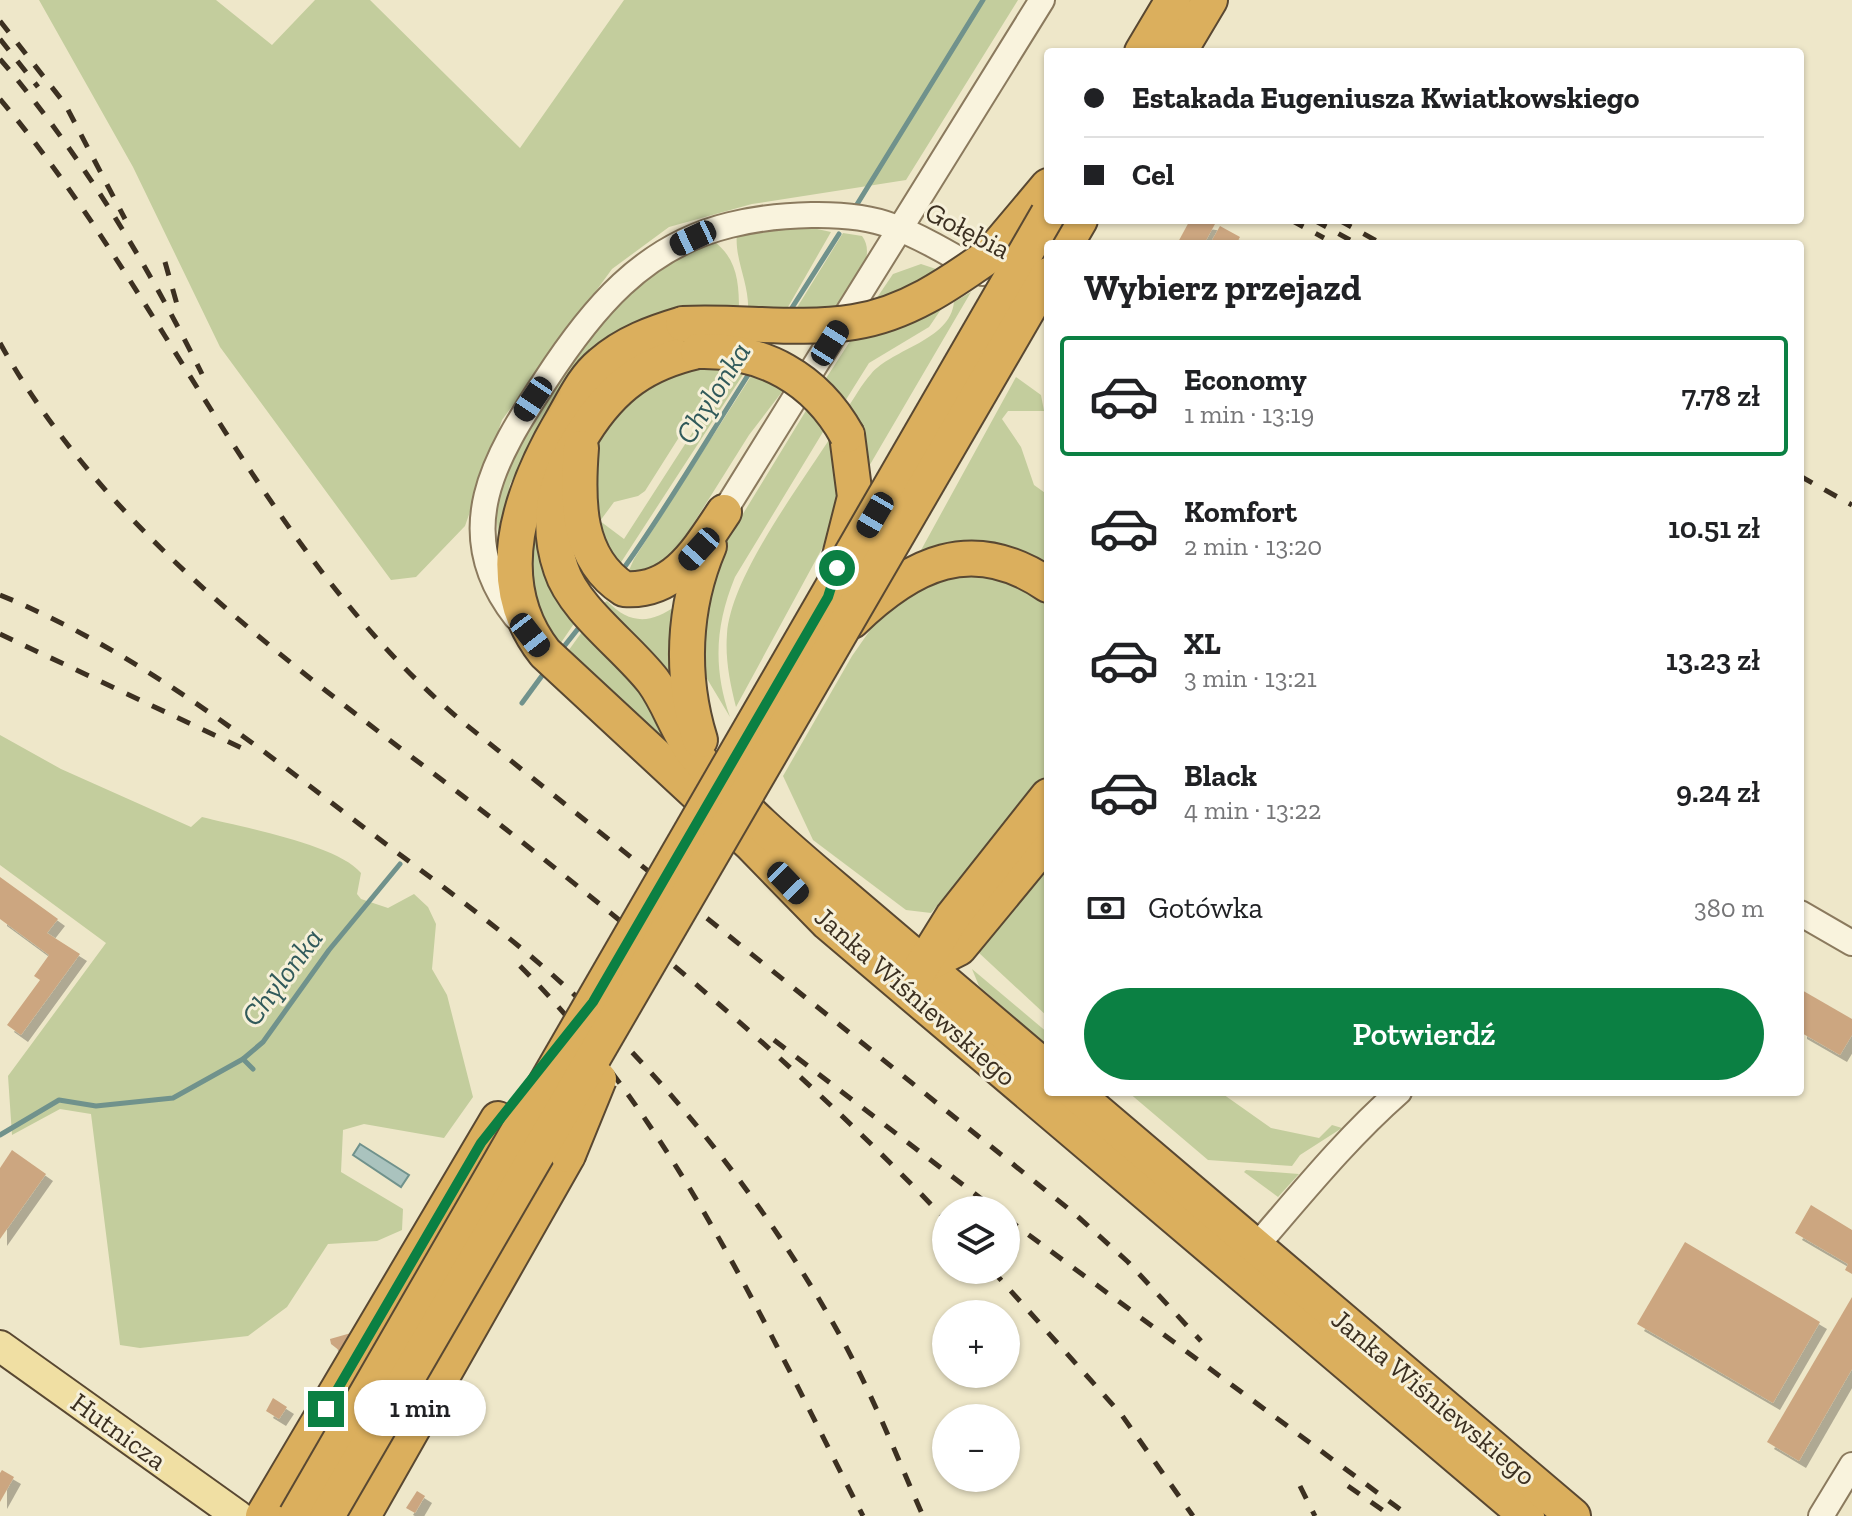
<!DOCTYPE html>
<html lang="pl">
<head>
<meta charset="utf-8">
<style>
	:root { --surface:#fff; --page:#f2f2f2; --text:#202124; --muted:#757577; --line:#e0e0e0; --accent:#0b8043 }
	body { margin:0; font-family:"Zilla Slab",serif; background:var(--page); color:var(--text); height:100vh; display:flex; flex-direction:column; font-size:30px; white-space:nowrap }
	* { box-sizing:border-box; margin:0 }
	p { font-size:26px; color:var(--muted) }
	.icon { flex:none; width:44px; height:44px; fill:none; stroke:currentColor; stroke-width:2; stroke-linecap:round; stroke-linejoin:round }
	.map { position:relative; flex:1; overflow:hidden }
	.side { position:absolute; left:1044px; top:240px; width:760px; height:856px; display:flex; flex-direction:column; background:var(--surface); border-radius:8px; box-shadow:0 2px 6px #0004 }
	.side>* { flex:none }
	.top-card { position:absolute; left:1044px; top:48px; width:760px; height:176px; border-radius:8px; box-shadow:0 2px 6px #0004; display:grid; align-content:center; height:176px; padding:0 40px; background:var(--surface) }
	.tools { position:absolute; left:932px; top:1196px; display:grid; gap:16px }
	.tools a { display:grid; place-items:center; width:88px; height:88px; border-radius:50%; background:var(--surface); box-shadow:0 2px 6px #0004; font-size:40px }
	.end { position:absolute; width:36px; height:36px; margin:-18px; border:10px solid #0b8043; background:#fff; box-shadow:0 0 0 4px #fff }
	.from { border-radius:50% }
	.bubble { position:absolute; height:56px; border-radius:28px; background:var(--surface); box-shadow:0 2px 6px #0004; font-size:26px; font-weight:600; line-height:56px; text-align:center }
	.car { position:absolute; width:24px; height:48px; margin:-24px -12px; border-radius:10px; box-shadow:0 0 6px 2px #0007; background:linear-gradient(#222 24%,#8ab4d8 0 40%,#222 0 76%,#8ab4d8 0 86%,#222 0) }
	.top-card b { display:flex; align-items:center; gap:28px; height:76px; font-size:30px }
	.top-card b+b { border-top:2px solid var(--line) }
	.top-card i { width:20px; height:20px; background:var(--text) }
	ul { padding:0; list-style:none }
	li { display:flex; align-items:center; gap:24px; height:120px; margin:0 16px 12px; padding:0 24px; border:4px solid transparent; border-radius:8px }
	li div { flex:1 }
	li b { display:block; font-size:30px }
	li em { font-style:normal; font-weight:600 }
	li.selected { border-color:var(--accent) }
	li>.icon { width:72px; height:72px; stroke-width:1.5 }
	h2 { padding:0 40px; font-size:36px; line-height:96px }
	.pay { display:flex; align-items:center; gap:20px; height:88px; padding:0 40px; font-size:30px }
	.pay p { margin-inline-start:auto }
	.primary-button { display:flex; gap:16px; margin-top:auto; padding:16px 40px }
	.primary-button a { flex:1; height:92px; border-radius:48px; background:var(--accent); color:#fff; font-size:32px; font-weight:600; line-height:92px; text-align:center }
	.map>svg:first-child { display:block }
	.green { fill:#c3cd9d }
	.water { fill:#aac3be; stroke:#70928c; stroke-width:2 }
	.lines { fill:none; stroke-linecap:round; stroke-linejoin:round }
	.stream { stroke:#70928c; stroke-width:5 }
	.building { fill:#cca680; filter:url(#shadow) }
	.minor-casing { stroke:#8b7a5e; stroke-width:28 }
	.major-casing { stroke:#594832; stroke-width:34 }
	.highway-casing { stroke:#594832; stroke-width:38 }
	.minor { stroke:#f9f3dd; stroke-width:24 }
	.major { stroke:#f0dfa3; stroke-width:30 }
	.highway { stroke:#dbaf5d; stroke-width:34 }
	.rail { stroke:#3c3021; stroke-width:5; stroke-dasharray:14 14; stroke-linecap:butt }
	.highway-bridge-casing { stroke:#594832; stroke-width:38; stroke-linecap:butt }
	.highway-bridge { stroke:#dbaf5d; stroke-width:34 }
	.route { stroke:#0b8043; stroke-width:10 }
	.labels { text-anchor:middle; stroke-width:6; stroke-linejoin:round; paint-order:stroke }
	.street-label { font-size:28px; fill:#3c3021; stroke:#f6f0d9 }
	.water-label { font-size:30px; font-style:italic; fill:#315a5b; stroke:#f6f0d9 }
</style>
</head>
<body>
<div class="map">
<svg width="1852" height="1516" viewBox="0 0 1852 1516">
	<defs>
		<filter id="shadow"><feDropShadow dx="7" dy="7" stdDeviation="0" flood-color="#0004"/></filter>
	</defs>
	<rect width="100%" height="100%" fill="#eee7c9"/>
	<g class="green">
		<path d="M 39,0 L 216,0 L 272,45 L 315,0 L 370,0 L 520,148 L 624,0 L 1018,0 L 906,180 L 752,204 L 669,227 L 612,269 L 502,420 L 465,526 L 416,577 L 391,580 L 220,347 L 133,167 Z"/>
		<path d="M 808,227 L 831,232 L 784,314 L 748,312 C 750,284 734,260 737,233 Z"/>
		<path d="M 843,233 L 862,236 C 879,258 848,293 836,313 L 793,314 Z"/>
		<path d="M 711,239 C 737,257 739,281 739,311 L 543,429 L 510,484 L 501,523 L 500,562 L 496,508 L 506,470 L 580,343 L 643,274 Z"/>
		<path d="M 921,264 L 948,273 L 870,308 L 893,274 Z"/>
		<path d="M 971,292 L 868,468 L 846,410 C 854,399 861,385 871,374 C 893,348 950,341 954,302 Z"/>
		<path d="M 942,308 L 929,327 L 869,363 L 842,406 L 823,383 L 854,335 Z"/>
		<path d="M 726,363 L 645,491 L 638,496 L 614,502 L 600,521 L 624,539 L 736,365 L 748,367 L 616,570 L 594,540 L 591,453 L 613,414 L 662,375 Z"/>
		<path d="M 755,370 L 788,384 L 749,435 L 668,564 L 626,577 L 634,559 Z"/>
		<path d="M 1016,377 L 1041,395 L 1044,411 L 1008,411 L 1002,419 L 1021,447 L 1034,485 L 1048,495 L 1048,572 C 1003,550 970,532 920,552 Z"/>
		<path d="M 810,404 L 826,427 L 735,577 C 715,626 713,668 730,717 L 697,662 L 698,633 L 724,545 Z"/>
		<path d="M 832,435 L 845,474 L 831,532 L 736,707 C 730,683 725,659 727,634 C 731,576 800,486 832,435 Z"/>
		<path d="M 561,450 L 580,615 L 558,647 L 546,632 L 523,556 Z"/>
		<path d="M 955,571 L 1026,584 L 1048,604 L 1048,773 L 931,913 L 906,910 L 813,840 L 783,776 L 852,656 L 889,603 Z"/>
		<path d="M 607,601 C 630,625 651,624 677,605 L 674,680 L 604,603 Z"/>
		<path d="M 589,622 L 646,680 L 697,777 L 566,654 Z"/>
		<path d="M 0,735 L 61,769 L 191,827 L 202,817 C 241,827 337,844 361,873 L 357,894 L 361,899 L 388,908 L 414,894 L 428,907 L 436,924 L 432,969 L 447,995 L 473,1097 L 444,1138 L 364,1124 L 343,1130 L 341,1172 L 403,1209 L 402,1230 L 377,1241 L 328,1244 L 287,1307 L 248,1336 L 140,1348 L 120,1345 L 91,1114 L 60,1109 L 12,1135 L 8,1076 L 106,943 L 0,865 Z"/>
		<path d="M 1048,858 L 1048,1017 L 978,952 L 978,946 Z"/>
		<path d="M 972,969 L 1048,1033 L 1048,1047 L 979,986 Z"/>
		<path d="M 1128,1092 L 1220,1092 L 1271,1128 L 1319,1138 L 1332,1125 L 1342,1128 L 1300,1155 L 1292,1166 L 1208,1160 Z"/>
		<path d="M 1246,1170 L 1299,1174 L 1278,1197 L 1244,1172 Z"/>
	</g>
	<path class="water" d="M 360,1144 L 409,1175 L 401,1187 L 353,1155 Z"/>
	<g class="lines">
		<g class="stream">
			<path d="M 856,206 L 983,0"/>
			<path d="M 788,314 L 839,234"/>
			<path d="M 621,572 C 668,507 708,437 752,369"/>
			<path d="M 562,649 L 581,625"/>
			<path d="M 522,703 L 544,673"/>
			<path d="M 243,1059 L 253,1069"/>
			<path d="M 0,1135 L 59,1100 L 96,1106 L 173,1098 L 243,1059 L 263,1042 L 329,950 L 400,864"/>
		</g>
	</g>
	<g class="building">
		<path d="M 1190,220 L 1215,224 L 1204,244 L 1177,244 Z"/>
		<path d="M 1220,226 L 1240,237 L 1236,244 L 1210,244 Z"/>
		<path d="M 0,877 L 58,919 L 47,933 L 80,954 L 21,1035 L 7,1025 L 40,980 L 34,976 L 49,955 L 0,919 Z"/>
		<path d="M 1800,989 L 1852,1019 L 1852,1035 L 1840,1055 L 1800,1032 Z"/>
		<path d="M 12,1150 L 46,1174 L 0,1239 L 0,1168 Z"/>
		<path d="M 1811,1205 L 1852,1230 L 1852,1274 L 1845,1270 L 1848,1264 L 1795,1233 Z"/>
		<path d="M 1685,1242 L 1820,1322 L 1773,1403 L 1637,1324 Z"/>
		<path d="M 1852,1297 L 1852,1369 L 1799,1461 L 1767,1442 Z"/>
		<path d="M 351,1333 L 340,1351 L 331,1344 L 330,1339 Z"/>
		<path d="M 273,1398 L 287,1407 L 279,1419 L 266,1411 Z"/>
		<path d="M 2,1470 L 14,1477 L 0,1502 L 0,1473 Z"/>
		<path d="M 417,1491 L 425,1496 L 415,1513 L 406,1508 Z"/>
	</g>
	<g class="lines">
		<defs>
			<g id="minor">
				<path d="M 724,512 L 1042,0"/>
				<path d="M 516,617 C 449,532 495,457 545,381 C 591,310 643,246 730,225 C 774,214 849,209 892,226 C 924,238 953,256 983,273"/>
				<path d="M 1800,913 L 1852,943"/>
				<path d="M 1245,1259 C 1295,1202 1342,1142 1399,1092"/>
				<path d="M 1821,1516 L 1852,1465"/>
			</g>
			<path id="major" d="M 0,1346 L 238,1516"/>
			<g id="highway">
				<path d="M 1142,52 L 1173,0"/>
				<path d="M 1179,52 L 1210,0"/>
				<path d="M 1066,244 L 1080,220"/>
				<path d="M 990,255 L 1048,186"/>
				<path d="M 683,324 C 653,333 625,343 601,364 C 584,378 574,400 563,419 C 521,490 488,581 545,653 L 750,843 L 827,922 L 1527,1516"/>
				<path d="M 698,351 C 645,363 613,386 584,432 C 556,475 544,519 561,569 C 574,610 626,646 653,681 C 670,704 677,732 695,754 C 740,810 799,858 854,905 C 918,960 983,1015 1048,1070"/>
				<path d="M 581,448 C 577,500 576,558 624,589 C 675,593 699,549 724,512"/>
				<path d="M 838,564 L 855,497 L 847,435"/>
				<path d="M 852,621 C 911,564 972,533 1048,585"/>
				<path d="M 700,740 C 680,676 683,607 709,546"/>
				<path d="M 925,965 L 959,948 L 1048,840"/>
				<path d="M 912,982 L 953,916 L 1048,796"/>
				<path d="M 1074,1092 L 1573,1516"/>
				<path d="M 263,1516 L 498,1119"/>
				<path d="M 363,1516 L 568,1155"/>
			</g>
		</defs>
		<use href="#minor" class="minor-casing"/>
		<use href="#major" class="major-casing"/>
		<use href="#highway" class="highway-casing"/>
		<use href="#minor" class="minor"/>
		<use href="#major" class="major"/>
		<use href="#highway" class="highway"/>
		<g class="rail">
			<path d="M 0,21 L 65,104 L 125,219"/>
			<path d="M 0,39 L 38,87"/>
			<path d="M 0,59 C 80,153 147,263 202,374"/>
			<path d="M 0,99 C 167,298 263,555 464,723 L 1075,1214 L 1128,1262 L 1201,1341"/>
			<path d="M 1291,220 L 1324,238"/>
			<path d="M 1314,220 L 1350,240"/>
			<path d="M 1339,220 L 1382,244"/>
			<path d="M 165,262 L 178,308"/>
			<path d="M 0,343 C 113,547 324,687 503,827 C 659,949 810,1077 946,1220"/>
			<path d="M 1800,476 L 1852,505"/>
			<path d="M 0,595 C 127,647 237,730 345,813 C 419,870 497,924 566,987 C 674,1086 771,1211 842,1339 C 873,1396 897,1457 923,1516"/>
			<path d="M 0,634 L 246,750"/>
			<path d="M 520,966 C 674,1120 765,1325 863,1516"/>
			<path d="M 774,1040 L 996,1210"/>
			<path d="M 1006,1218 L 1409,1516"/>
			<path d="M 992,1270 L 1121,1414 L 1193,1516"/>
			<path d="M 1300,1486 L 1315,1516"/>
			<path d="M 1348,1486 L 1391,1516"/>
		</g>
		<defs>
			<g id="highway-bridge">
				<path d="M 683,324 C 739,321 799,331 854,322 C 906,314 949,284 990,255"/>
				<path d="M 698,351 C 763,349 816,379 847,435"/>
				<path d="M 568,1155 L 599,1079"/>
				<path d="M 296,1516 L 1048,214"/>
				<path d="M 327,1516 L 1048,275"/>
			</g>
		</defs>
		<use href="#highway-bridge" class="highway-bridge-casing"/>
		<use href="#highway-bridge" class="highway-bridge"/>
	</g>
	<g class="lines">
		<path class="route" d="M 326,1409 L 481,1143 L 593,1002 L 828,597 L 837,568"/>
	</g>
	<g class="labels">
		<g class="street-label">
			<text transform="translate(968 230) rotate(27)" y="10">Gołębia</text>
			<text transform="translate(916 996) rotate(41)" y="10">Janka Wiśniewskiego</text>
			<text transform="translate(1434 1397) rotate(40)" y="10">Janka Wiśniewskiego</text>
			<text transform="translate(119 1431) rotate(36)" y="10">Hutnicza</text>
		</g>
		<g class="water-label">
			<text transform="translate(713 393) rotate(-58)" y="10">Chylonka</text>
			<text transform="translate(282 977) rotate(-53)" y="10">Chylonka</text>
		</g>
	</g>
</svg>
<div class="tools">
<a><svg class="icon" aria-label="layers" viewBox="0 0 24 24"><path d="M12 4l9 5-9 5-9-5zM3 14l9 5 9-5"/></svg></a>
<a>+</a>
<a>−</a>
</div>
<i class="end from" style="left:837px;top:568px"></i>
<i class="end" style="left:326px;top:1409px"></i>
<div class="bubble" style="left:354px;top:1380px;width:132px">1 min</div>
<i class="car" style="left:693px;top:238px;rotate:245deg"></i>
<i class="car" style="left:830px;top:343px;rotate:32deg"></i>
<i class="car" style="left:533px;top:399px;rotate:214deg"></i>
<i class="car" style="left:875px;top:515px;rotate:210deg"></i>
<i class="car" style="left:699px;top:549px;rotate:222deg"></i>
<i class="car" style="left:530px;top:635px;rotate:142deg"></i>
<i class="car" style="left:788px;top:883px;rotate:136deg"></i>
<div class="top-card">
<b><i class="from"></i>Estakada Eugeniusza Kwiatkowskiego</b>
<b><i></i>Cel</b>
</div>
<section class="side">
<h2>Wybierz przejazd</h2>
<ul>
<li class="selected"><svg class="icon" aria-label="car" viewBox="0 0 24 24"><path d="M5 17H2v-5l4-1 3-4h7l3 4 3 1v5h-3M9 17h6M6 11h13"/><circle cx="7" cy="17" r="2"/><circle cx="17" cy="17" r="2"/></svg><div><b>Economy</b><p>1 min · 13:19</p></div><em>7.78 zł</em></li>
<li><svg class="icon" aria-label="car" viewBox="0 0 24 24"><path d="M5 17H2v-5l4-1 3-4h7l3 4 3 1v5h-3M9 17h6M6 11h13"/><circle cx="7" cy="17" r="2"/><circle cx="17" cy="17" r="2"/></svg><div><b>Komfort</b><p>2 min · 13:20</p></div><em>10.51 zł</em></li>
<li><svg class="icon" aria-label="car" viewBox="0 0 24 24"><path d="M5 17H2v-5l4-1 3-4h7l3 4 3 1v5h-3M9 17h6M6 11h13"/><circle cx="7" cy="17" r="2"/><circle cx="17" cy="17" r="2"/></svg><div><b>XL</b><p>3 min · 13:21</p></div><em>13.23 zł</em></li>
<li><svg class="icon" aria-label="car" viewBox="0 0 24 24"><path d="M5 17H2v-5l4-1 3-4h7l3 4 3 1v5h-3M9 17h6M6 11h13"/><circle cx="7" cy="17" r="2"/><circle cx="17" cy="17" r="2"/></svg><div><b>Black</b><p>4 min · 13:22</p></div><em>9.24 zł</em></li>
</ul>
<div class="pay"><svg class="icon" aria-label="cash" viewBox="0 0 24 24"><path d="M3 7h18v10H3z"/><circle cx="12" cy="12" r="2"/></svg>Gotówka<p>380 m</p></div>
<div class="primary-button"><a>Potwierdź</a></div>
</section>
</div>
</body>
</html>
